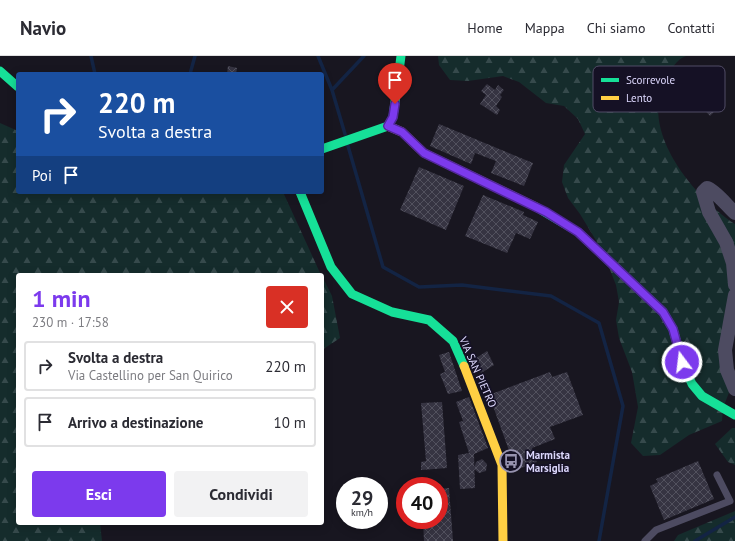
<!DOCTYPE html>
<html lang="it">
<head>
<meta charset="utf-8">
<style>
	:root { --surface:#fff; --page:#f2f2f3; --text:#2b2b33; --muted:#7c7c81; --line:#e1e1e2; --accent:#7c3aed }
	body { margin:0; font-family:"PT Sans",sans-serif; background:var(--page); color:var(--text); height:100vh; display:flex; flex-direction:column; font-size:15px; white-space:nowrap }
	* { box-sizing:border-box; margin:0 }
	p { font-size:13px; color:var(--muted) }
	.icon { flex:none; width:22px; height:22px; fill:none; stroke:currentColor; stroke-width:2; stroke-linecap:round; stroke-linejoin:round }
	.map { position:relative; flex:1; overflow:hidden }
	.drawer { position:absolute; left:16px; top:217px; width:308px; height:252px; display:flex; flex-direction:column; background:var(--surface); border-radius:4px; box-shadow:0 2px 10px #0003 }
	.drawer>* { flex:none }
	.hud { position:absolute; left:16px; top:16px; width:308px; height:122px; border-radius:4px; box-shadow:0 2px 10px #0003; background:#1a4fa0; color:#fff; overflow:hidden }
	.speed { position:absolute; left:336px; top:421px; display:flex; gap:8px; font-size:20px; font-weight:700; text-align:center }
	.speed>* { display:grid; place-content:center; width:52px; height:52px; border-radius:50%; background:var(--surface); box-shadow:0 2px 10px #0003; line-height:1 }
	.speed small { font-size:10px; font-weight:400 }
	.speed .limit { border:6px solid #d22; background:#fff; color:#111 }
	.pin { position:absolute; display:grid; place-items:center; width:34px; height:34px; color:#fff; margin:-41px -17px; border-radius:50% 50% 50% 0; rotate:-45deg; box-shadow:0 0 4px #0007 }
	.pin .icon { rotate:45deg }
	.me { position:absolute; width:44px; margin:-22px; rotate:345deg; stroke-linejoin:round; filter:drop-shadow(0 0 3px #0008) }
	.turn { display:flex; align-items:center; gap:14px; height:84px; padding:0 16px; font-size:18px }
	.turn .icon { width:52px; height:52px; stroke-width:2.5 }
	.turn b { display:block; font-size:28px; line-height:34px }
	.then { display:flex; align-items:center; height:38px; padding:0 16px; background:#0003; gap:8px; font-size:15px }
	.round { display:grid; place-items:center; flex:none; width:42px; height:42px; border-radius:4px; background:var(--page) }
	.summary { display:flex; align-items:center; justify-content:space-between; height:68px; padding:0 16px }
	h1 { font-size:24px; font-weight:700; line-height:30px; color:var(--accent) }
	.button { display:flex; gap:8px; margin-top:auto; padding:8px 16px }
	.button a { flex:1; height:46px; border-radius:4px; background:var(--accent); color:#fff; font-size:16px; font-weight:700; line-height:46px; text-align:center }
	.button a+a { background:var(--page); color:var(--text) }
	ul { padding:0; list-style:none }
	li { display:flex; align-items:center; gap:12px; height:50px; margin:0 8px 6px; padding:0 8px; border:2px solid var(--line); border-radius:4px }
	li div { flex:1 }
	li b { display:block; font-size:15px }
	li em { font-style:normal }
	header { display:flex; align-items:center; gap:24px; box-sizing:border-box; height:56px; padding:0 20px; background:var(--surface); border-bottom:1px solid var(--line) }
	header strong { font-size:19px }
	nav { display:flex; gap:22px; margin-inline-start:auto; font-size:14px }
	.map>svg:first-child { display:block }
	.forest { fill:url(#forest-firs) }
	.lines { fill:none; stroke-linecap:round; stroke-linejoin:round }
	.stream { stroke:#132444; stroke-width:3.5 }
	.building { fill:url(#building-cross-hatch) }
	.lane { stroke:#4d4b61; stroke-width:7 }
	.street { stroke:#4d4b61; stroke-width:14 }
	.fast { stroke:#16e098; stroke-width:9 }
	.slow { stroke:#ffcf43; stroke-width:9 }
	.route-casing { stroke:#51269a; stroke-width:10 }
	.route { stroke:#7c3aed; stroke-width:7 }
	.labels { text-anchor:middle; stroke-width:3.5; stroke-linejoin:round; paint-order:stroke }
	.street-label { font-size:11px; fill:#dcd7fc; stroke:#151125 }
	.poi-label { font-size:11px; font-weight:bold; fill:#dcd7fc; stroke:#151125; text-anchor:start }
	.key { fill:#151125; stroke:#514c66; stroke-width:1 }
	.key-label { font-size:11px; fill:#dcd7fc }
</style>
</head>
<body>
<header>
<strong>Navio</strong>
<nav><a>Home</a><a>Mappa</a><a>Chi siamo</a><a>Contatti</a></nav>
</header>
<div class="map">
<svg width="735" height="485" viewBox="0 0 735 485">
	<defs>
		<pattern id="forest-firs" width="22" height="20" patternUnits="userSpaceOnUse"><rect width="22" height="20" fill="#152c2c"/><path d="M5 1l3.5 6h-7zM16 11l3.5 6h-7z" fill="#364a4c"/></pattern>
		<pattern id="building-cross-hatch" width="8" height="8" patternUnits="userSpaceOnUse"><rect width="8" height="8" fill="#363442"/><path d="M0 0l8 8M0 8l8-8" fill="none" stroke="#52515e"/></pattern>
	</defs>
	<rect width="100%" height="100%" fill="#181620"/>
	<path class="forest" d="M438 0H686C677 3 670 14 666 22 637 74 694 141 735 168V266L721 281 730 334 723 352 722 365 689 379 660 399 643 400 631 387 638 351 632 316 619 282 616 264 619 246 616 229 603 196 580 158 568 142 562 126 564 109 585 78 578 63 564 50 546 47 519 26 503 20 468 25 450 24 439 9Z
		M0 67 18 75V136H283L321 219H18V467H100L102 485H0Z
		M322 220 332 240 340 282 322 294Z
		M732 372H735V409L728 406 715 388Z
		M735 455V485H674L678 479Z"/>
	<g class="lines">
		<path class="stream" d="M91 0 95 18
			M318 0 332 34 345 78
			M190 18 195 0
			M332 34 364 0
			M348 90 383 211 419 231 462 229 551 240 599 267 623 350 599 485
			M695 485 735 461"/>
	</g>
	<path class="building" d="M228 10 237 12 236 18H227Z
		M487 28 495 34 498 29 504 34 500 39 502 41 496 50 500 54 497 59 480 48 486 39 481 35Z
		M706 40 718 52 710 60 698 47Z
		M439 68 533 107 524 130 491 117 496 105 475 97 471 108 430 90Z
		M419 111 464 130 446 174 400 154Z
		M483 139 524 156 523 159 538 166 530 183 516 177 507 197 465 180Z
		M487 295 494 309 481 317 473 304Z
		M449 296 462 335 448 338 440 318 445 316 439 299Z
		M550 316 552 321 567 316 583 359 550 371 555 383 532 392 537 406 516 414 489 339Z
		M469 341 488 392 474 398 475 432 460 433 458 399 469 397 459 366 463 365 456 346Z
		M442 346 447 412 421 414V406L426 405 421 347Z
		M482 403 487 408 486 415 479 417 474 413 476 406Z
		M698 405 714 443 664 464 650 430 658 426 656 423Z
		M449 432 453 485H424L423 464H439V433Z"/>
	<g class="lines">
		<path class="lane" d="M645 485 656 474 730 445 717 419"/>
		<path class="street" d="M735 157C727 150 716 135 707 132L703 136 709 156 726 186 733 207 735 229
			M735 239 725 294 727 314 735 333"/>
		<path class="fast" d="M0 15 18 31
			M322 93 388 70 393 61 401 0
			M300 136 331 211 352 238 392 256 429 264 453 285 464 310
			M536 151 578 176 663 256 673 273 682 306 692 328 702 340 735 359"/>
		<path class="slow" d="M388 70 402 76 424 97 536 151
			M464 310 502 409 503 485"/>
	</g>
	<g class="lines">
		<g class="route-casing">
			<path id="route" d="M395 48 393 61 388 70 402 76 424 97 546 156 578 176 663 256 673 273 682 306"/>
		</g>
		<use href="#route" class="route"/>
	</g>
	<defs>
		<g id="bus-ring" transform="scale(1.15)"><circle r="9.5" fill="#151125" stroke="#9793af" stroke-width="1.5"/><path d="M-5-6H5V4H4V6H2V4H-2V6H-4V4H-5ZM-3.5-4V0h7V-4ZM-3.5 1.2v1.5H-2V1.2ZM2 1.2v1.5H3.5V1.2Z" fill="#9793af"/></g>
	</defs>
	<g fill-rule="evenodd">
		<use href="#bus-ring" x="511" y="405"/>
	</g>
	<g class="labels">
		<g class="street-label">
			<text transform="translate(478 316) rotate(66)" y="4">VIA SAN PIETRO</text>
		</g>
		<g class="poi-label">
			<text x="526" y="403">Marmista<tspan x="526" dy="13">Marsiglia</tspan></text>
		</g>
	</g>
	<rect x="593" y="10" width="132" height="46" rx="6" class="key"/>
	<rect x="601" y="22" width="18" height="4" fill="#16e098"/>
	<rect x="601" y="40" width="18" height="4" fill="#ffcf43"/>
	<g class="key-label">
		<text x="626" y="28">Scorrevole</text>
		<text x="626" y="46">Lento</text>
	</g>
</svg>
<div class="speed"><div>29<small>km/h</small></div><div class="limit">40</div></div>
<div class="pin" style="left:395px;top:48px;background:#d93025"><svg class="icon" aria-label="arrive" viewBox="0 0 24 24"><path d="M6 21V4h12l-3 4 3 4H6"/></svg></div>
<svg class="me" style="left:682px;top:306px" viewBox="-20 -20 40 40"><circle r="17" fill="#7c3aed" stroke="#fff" stroke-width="3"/><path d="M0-11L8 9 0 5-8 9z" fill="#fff"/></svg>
<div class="hud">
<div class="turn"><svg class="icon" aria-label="right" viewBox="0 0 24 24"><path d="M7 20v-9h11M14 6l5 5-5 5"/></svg><div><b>220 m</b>Svolta a destra</div></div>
<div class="then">Poi<svg class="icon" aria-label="arrive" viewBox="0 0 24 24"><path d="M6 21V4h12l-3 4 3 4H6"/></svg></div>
</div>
<section class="drawer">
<div class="summary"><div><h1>1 min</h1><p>230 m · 17:58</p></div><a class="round" style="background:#d93025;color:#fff"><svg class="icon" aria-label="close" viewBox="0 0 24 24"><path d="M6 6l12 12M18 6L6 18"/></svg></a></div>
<ul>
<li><svg class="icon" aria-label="right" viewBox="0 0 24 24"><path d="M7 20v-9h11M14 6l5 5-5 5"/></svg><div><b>Svolta a destra</b><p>Via Castellino per San Quirico</p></div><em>220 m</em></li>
<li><svg class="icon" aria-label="arrive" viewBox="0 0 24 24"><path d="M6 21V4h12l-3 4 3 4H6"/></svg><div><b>Arrivo a destinazione</b></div><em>10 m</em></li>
</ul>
<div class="button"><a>Esci</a><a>Condividi</a></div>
</section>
</div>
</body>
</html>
